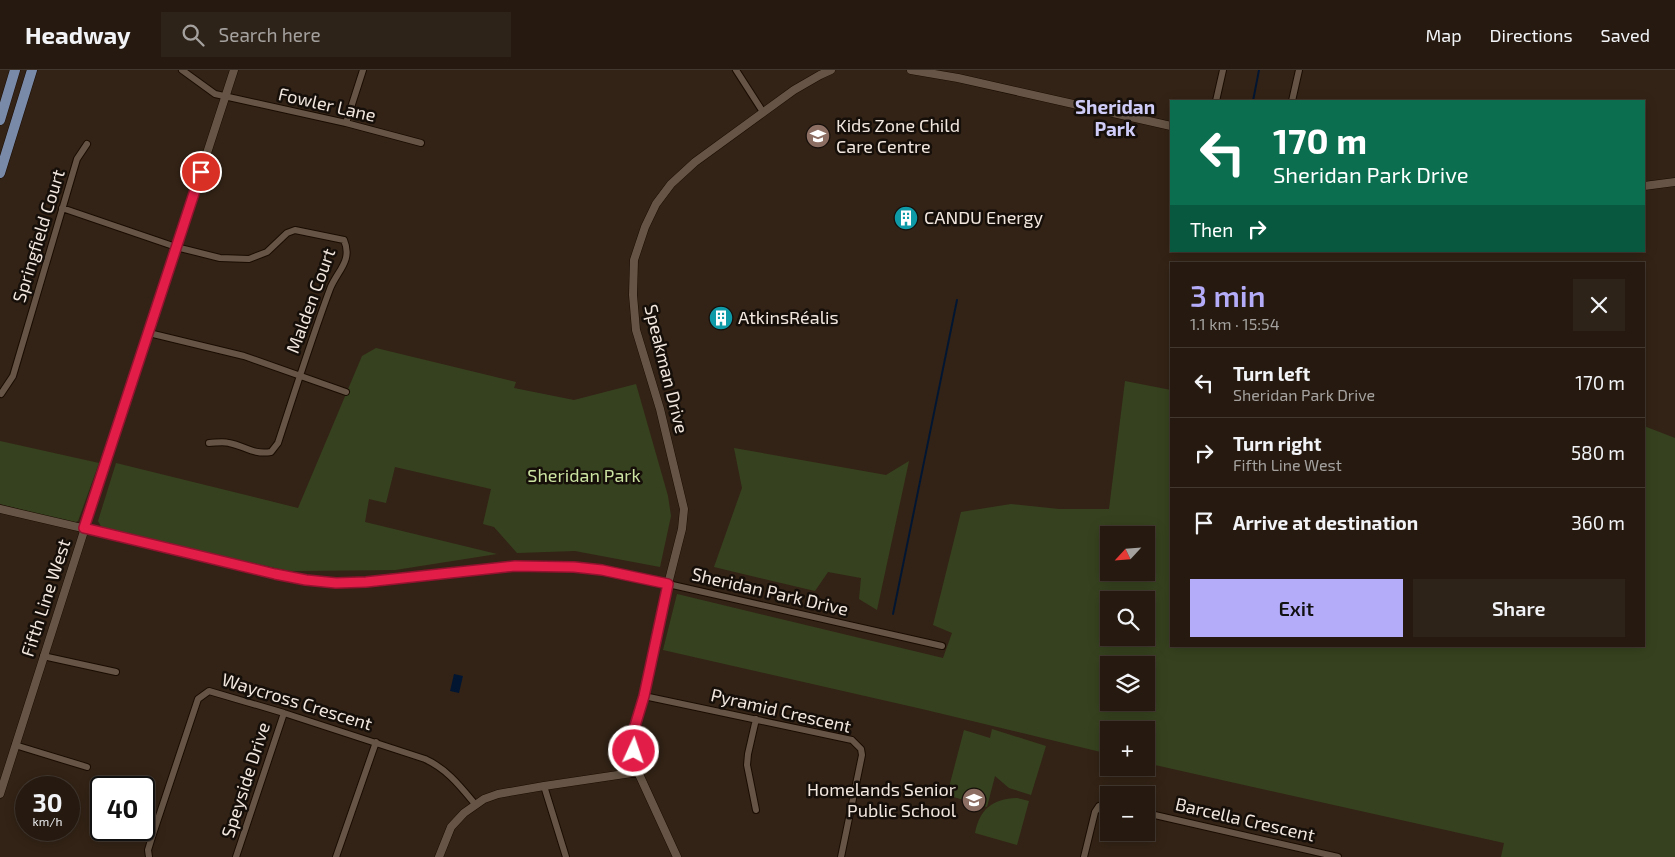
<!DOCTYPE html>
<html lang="en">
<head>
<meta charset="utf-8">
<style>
	:root { --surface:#261a10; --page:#2e2319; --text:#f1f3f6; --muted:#a4a19f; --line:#423830; --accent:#b4acf9 }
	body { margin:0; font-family:"Exo 2",sans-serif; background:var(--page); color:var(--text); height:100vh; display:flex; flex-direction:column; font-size:19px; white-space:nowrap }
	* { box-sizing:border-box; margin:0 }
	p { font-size:16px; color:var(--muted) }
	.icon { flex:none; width:28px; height:28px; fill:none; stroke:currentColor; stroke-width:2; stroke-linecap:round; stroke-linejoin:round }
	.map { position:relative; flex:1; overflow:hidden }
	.sheet { position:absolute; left:1170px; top:192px; width:475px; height:385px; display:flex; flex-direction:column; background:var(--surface); border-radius:0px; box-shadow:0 2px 12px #0003,0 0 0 1px var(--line) }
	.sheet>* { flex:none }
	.top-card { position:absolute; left:1170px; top:30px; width:475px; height:152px; border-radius:0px; box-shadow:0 2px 12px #0003,0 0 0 1px var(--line); background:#0b6e4f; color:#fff; overflow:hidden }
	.needle { width:32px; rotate:244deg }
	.controls { position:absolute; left:1100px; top:456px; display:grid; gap:10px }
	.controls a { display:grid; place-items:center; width:55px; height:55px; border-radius:0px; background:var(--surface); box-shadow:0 2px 12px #0003,0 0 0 1px var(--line); font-size:25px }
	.speed { position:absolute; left:15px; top:706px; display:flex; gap:10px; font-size:25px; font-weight:700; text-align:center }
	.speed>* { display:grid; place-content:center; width:65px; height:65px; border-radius:50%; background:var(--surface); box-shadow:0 2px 12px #0003,0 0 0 1px var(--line); line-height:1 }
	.speed small { font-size:12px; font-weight:400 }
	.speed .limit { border:2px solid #111; border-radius:8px; background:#fff; color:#111 }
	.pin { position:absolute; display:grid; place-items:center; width:42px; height:42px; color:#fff; margin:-21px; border:2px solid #fff; border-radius:50%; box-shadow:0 1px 5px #0007 }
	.me { position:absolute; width:55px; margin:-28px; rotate:3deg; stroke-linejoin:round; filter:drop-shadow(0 0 4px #0008) }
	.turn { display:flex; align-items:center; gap:18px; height:105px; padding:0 20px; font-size:22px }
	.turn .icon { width:65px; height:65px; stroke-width:2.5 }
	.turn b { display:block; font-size:35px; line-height:42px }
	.then { display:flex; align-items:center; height:48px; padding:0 20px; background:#0003; gap:10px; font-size:19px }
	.round { display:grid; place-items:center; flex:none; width:52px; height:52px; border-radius:0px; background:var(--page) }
	.headline { display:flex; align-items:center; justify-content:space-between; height:85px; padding:0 20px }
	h1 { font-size:30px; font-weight:600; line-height:38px; color:var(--accent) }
	.button { display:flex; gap:10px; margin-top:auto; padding:10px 20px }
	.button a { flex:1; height:58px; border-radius:0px; background:var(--accent); color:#111; font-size:20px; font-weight:600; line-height:58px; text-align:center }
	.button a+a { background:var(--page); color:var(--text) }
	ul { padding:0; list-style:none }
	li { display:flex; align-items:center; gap:15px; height:70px; padding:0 20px; border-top:1px solid var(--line) }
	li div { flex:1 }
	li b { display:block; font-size:19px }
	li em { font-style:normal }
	header { display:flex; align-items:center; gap:30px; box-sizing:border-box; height:70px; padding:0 25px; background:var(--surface); border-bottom:1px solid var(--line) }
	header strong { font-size:24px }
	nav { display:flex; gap:28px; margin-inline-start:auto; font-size:18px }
	.search { width:350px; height:45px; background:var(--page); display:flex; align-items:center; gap:12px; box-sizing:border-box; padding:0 18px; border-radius:0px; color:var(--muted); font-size:19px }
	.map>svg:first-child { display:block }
	.green { fill:#36421f; fill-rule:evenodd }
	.water { fill:#031631 }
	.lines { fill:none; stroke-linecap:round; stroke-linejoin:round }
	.stream { stroke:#031631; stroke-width:2 }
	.minor-casing { stroke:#1a0c02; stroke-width:8 }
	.tertiary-casing { stroke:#1a0c02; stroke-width:9 }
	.primary-casing { stroke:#1a0c02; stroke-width:11 }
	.minor { stroke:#665546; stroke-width:6 }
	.tertiary { stroke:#665546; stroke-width:8 }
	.primary { stroke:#798aa9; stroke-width:10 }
	.route-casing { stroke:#92132f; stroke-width:12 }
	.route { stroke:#e11d48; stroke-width:9 }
	.labels { text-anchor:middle; stroke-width:5; stroke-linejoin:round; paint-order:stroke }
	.street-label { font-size:18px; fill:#f2e7df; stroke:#150e09 }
	.poi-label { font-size:18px; fill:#f2e7df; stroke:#150e09; text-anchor:start }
	.park-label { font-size:18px; fill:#cbe2a1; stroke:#150e09 }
	.neighbourhood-label { font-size:19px; font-weight:bold; fill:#cfccf7; stroke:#150e09 }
</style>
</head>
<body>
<header>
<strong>Headway</strong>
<div class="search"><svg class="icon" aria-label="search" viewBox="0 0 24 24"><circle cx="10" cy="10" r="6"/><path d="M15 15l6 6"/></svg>Search here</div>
<nav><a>Map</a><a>Directions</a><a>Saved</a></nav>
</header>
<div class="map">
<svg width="1675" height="787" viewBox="0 0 1675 787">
	<rect width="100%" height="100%" fill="#332316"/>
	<path class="green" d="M376 278 516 312 514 318 574 330 636 314 668 426 671 446 660 497 575 481 517 483 494 457 483 454 491 419 395 397 386 433 369 429 365 452 497 484 395 500 291 501 249 494 103 460 98 451 116 393 298 438 362 286Z
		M1125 311 1171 320V576H1644V356L1675 368V787H1501L1504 773 1146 693V660H1109V684L922 639 663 580 677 524 943 588 952 563 933 555 961 442 1011 434 1059 439H1109ZM1109 465H1146V502H1109ZM1109 530H1146V568H1109ZM1109 595H1146V632H1109Z
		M0 371 99 393 78 451 73 453 0 434Z
		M734 378 886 405 909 391 877 540 859 529 861 508 828 502 815 521 714 497 742 418Z
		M992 659 1046 676 1031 725 1009 718 995 706 987 737 947 725 964 660 990 668Z
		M1017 728 1029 731 1017 775 975 763C980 739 992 729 1017 728Z"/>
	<path class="water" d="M454 604 463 606 459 623 450 621Z"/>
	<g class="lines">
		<path class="stream" d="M1253 31 1259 0
			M893 544 957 230"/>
		<g class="minor-casing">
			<path id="minor" d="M182 0 215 24 346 53 421 73
				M736 0 763 42
				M1216 31 1223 0
				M1292 31 1299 0
				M346 53 363 0
				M62 138 176 177 220 188 249 189 267 182 287 163 295 160 344 170C353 191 337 201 330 219 311 270 295 321 278 373L271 382C253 385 245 376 229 373 223 371 215 373 209 373
				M149 263 244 286 346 322
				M1 324 13 306 77 89 87 74
				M668 514 942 576
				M43 586 116 602
				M644 626 852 670 861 679 862 685 841 787
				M15 675 87 697
				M544 716 566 787
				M756 740 747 695 748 684 756 649
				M1146 743 1338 787
				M149 787 148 780 152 767 198 629 209 621 284 643 425 689C447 699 460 716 475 734
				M236 787 284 643
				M336 787 376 672
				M1084 787 1095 742 1099 736 1109 734"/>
		</g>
		<g class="tertiary-casing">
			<path id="tertiary" d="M911 0 958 8 1171 56
				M1644 116 1675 112
				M0 439 306 510 336 513 366 512 515 496 574 497 602 500 668 514
				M0 724 85 458 234 0
				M439 787 451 757 464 743 484 729 498 724 544 716 638 702
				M677 787 638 702 634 681 635 656 644 626 668 514 682 459 684 439 660 339 636 260 633 225 634 190 645 157 656 134 671 114 695 92 794 20 820 5 831 0"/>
		</g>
		<g class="primary-casing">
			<path id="primary" d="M0 50 15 0
				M0 103 32 0"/>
		</g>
		<use href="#minor" class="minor"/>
		<use href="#tertiary" class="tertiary"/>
		<use href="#primary" class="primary"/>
	</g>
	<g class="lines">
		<g class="route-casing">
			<path id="route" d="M201 102 84 458 275 504 306 510 336 513 366 512 515 496 574 497 602 500 668 514 644 626 635 656 634 681"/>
		</g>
		<use href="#route" class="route"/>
	</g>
	<defs>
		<g id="school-disc" transform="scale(1.25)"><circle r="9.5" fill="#8d6e63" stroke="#150e09"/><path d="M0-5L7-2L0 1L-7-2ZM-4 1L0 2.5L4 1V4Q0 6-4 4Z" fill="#fff"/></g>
		<g id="building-disc" transform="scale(1.25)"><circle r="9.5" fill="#0f9aa8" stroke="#150e09"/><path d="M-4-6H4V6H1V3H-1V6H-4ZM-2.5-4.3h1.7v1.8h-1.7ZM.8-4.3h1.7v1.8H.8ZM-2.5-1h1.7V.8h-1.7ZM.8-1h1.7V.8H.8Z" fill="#fff"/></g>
	</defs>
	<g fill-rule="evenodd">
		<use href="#school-disc" x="818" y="66"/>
		<use href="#building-disc" x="906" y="148"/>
		<use href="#building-disc" x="721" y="248"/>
		<use href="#school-disc" x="974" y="730"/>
	</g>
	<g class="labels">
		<g class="street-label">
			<text transform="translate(327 35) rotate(13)" y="6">Fowler Lane</text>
			<text transform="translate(39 166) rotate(-73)" y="6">Springfield Court</text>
			<text transform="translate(311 231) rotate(-70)" y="6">Malden Court</text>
			<text transform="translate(666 299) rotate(76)" y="6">Speakman Drive</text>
			<text transform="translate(770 522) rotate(13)" y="6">Sheridan Park Drive</text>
			<text transform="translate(46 528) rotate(-72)" y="6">Fifth Line West</text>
			<text transform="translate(297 632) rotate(17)" y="6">Waycross Crescent</text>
			<text transform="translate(781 641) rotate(13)" y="6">Pyramid Crescent</text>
			<text transform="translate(246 710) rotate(-72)" y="6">Speyside Drive</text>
			<text transform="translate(1245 750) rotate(13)" y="6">Barcella Crescent</text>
		</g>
		<g class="poi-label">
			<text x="836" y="62">Kids Zone Child<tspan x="836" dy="21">Care Centre</tspan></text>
			<text x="924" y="154">CANDU Energy</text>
			<text x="738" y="254">AtkinsRéalis</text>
			<text x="956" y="726" text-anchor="end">Homelands Senior<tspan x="956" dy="21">Public School</tspan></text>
		</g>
		<g class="park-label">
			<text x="584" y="412">Sheridan Park</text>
		</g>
		<g class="neighbourhood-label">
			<text x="1115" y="44">Sheridan<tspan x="1115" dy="22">Park</tspan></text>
		</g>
	</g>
</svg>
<div class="controls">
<a><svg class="needle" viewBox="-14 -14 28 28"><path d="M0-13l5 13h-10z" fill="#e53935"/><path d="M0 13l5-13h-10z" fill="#a4a19f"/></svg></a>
<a><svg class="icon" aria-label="search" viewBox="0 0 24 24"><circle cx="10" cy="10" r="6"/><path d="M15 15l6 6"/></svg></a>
<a><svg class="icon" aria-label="layers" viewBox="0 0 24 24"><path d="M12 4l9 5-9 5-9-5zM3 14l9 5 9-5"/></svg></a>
<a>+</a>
<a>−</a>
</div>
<div class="speed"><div>30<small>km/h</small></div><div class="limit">40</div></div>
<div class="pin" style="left:201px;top:102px;background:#d93025"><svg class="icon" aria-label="arrive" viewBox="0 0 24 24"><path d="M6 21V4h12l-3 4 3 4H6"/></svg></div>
<svg class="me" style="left:634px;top:681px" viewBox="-20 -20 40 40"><circle r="17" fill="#e11d48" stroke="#fff" stroke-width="3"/><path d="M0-11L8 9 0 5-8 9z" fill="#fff"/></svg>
<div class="top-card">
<div class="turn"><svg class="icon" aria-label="left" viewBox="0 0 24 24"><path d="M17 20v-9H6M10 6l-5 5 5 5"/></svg><div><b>170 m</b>Sheridan Park Drive</div></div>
<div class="then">Then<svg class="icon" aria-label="right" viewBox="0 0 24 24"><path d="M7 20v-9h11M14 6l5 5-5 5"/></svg></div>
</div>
<section class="sheet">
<div class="headline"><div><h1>3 min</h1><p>1.1 km · 15:54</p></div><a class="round"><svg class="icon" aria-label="close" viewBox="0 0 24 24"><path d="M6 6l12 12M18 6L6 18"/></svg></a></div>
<ul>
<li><svg class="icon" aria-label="left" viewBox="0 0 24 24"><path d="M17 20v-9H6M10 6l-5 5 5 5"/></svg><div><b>Turn left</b><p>Sheridan Park Drive</p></div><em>170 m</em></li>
<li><svg class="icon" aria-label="right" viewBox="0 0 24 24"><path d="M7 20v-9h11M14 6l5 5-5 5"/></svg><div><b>Turn right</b><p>Fifth Line West</p></div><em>580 m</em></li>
<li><svg class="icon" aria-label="arrive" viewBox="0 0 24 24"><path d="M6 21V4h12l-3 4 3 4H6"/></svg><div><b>Arrive at destination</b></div><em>360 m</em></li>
</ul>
<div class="button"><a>Exit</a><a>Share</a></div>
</section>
</div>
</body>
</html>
